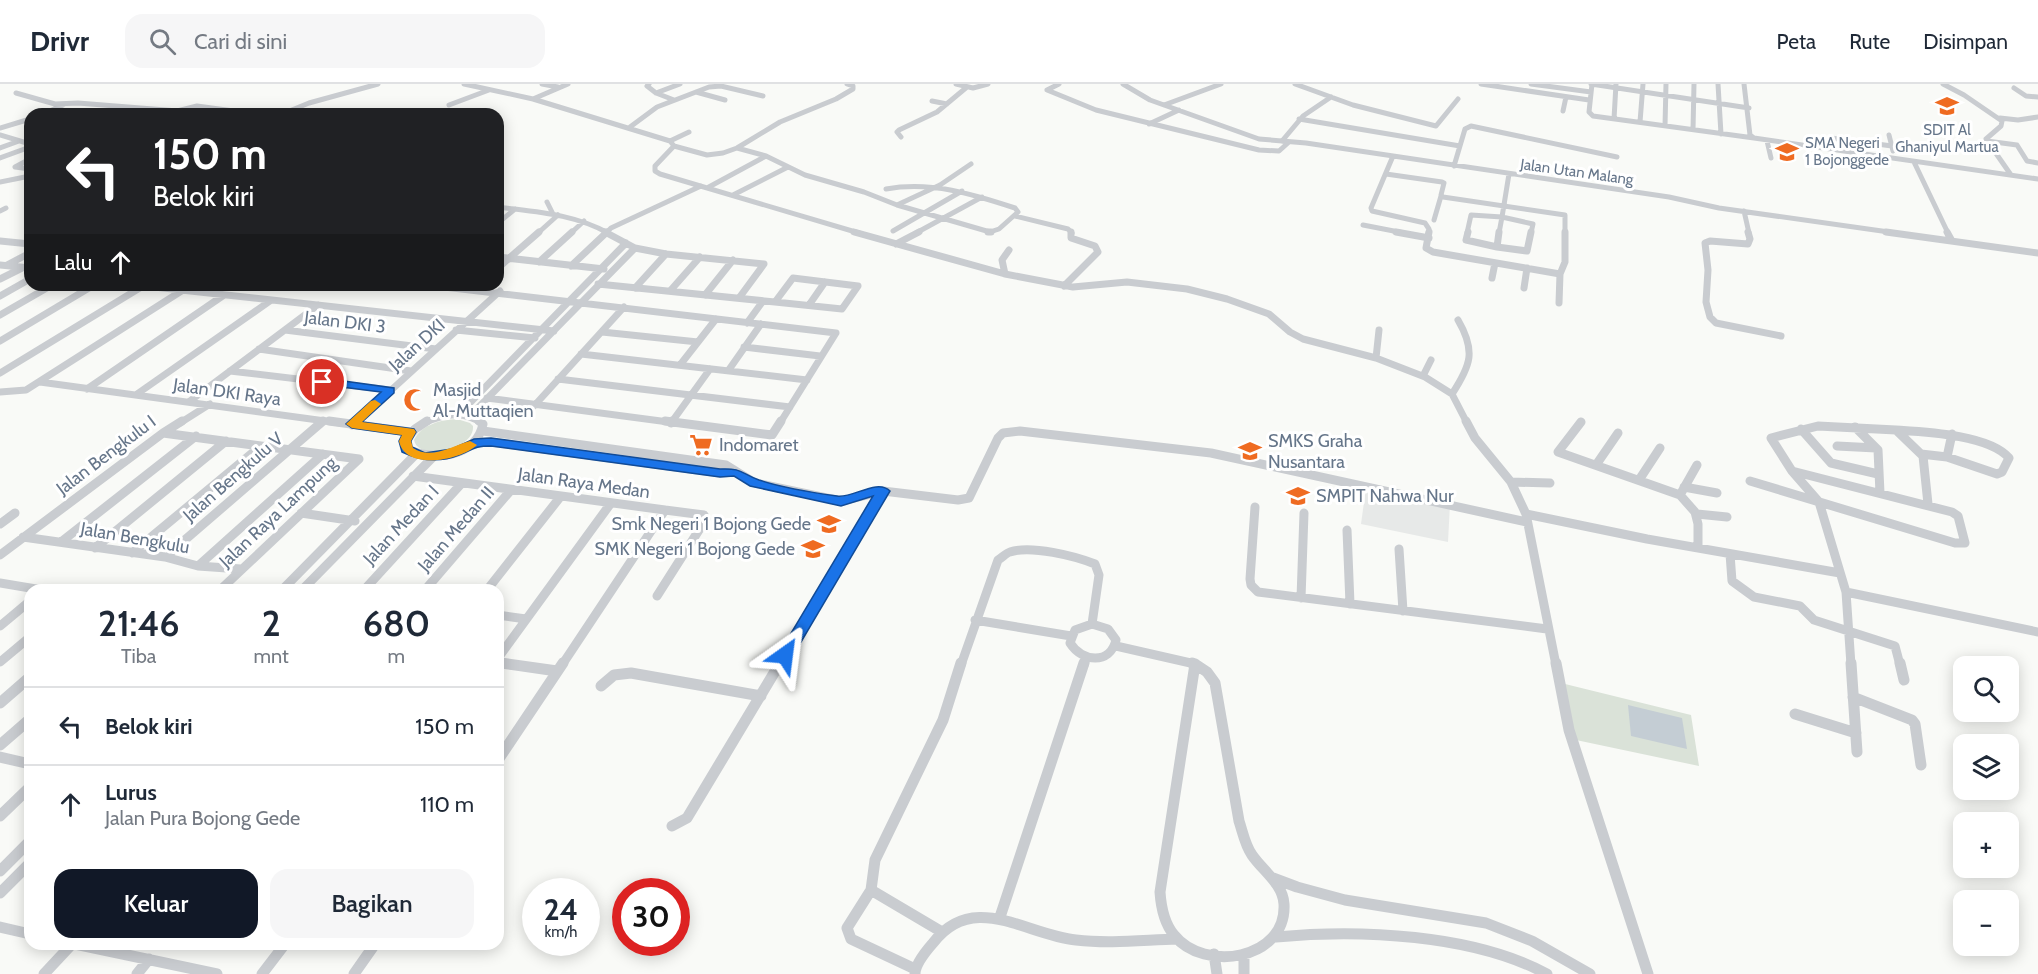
<!DOCTYPE html>
<html lang="id">
<head>
<meta charset="utf-8">
<style>
	:root { --surface:#fff; --page:#f6f6f7; --text:#1f2937; --muted:#747a83; --line:#e0e1e3; --accent:#111827 }
	body { margin:0; font-family:Cabin,sans-serif; background:var(--page); color:var(--text); height:100vh; display:flex; flex-direction:column; font-size:22px; white-space:nowrap }
	* { box-sizing:border-box; margin:0 }
	p { font-size:20px; color:var(--muted) }
	.icon { flex:none; width:33px; height:33px; fill:none; stroke:currentColor; stroke-width:2; stroke-linecap:round; stroke-linejoin:round }
	.map { position:relative; flex:1; overflow:hidden }
	.drawer { position:absolute; left:24px; top:500px; width:480px; height:366px; display:flex; flex-direction:column; background:var(--surface); border-radius:18px; box-shadow:0 3px 15px #0003 }
	.drawer>* { flex:none }
	.guide { position:absolute; left:24px; top:24px; width:480px; height:183px; border-radius:18px; box-shadow:0 3px 15px #0003; background:#202124; color:#fff; overflow:hidden }
	.fabs { position:absolute; left:1953px; top:572px; display:grid; gap:12px }
	.fabs a { display:grid; place-items:center; width:66px; height:66px; border-radius:12px; background:var(--surface); box-shadow:0 3px 15px #0003; font-size:30px }
	.speed { position:absolute; left:522px; top:794px; display:flex; gap:12px; font-size:30px; font-weight:700; text-align:center }
	.speed>* { display:grid; place-content:center; width:78px; height:78px; border-radius:50%; background:var(--surface); box-shadow:0 3px 15px #0003; line-height:1 }
	.speed small { font-size:15px; font-weight:400 }
	.speed .limit { border:9px solid #d22; background:#fff; color:#111 }
	.pin { position:absolute; display:grid; place-items:center; width:51px; height:51px; color:#fff; margin:-26px; border:3px solid #fff; border-radius:50%; box-shadow:0 2px 6px #0007 }
	.me { position:absolute; width:66px; margin:-33px; rotate:31deg; stroke-linejoin:round; filter:drop-shadow(0 0 4px #0008) }
	.turn { display:flex; align-items:center; gap:21px; height:126px; padding:0 30px; font-size:27px }
	.turn .icon { width:78px; height:78px; stroke-width:2.5 }
	.turn b { display:block; font-size:42px; line-height:51px }
	.then { display:flex; align-items:center; height:57px; padding:0 30px; background:#0003; gap:12px; font-size:22px }
	.eta { display:flex; justify-content:space-evenly; align-items:center; height:102px; text-align:center }
	.eta b { font-size:36px; font-weight:600; line-height:42px }
	.cta { display:flex; gap:12px; margin-top:auto; padding:12px 30px }
	.cta a { flex:1; height:69px; border-radius:18px; background:var(--accent); color:#fff; font-size:24px; font-weight:600; line-height:69px; text-align:center }
	.cta a+a { background:var(--page); color:var(--text) }
	ul { padding:0; list-style:none }
	li { display:flex; align-items:center; gap:18px; height:78px; padding:0 30px; border-top:2px solid var(--line) }
	li div { flex:1 }
	li b { display:block; font-size:22px }
	li em { font-style:normal }
	header { display:flex; align-items:center; gap:36px; box-sizing:border-box; height:84px; padding:0 30px; background:var(--surface); border-bottom:2px solid var(--line) }
	header strong { font-size:28px }
	nav { display:flex; gap:33px; margin-inline-start:auto; font-size:21px }
	.search { width:420px; height:54px; background:var(--page); display:flex; align-items:center; gap:15px; box-sizing:border-box; padding:0 21px; border-radius:18px; color:var(--muted); font-size:22px }
	.map>svg:first-child { display:block }
	.built { fill:#e7e9e8 }
	.green { fill:#dae2d8 }
	.water { fill:#c4cdd4 }
	.lines { fill:none; stroke-linecap:round; stroke-linejoin:round }
	.minor-far3 { stroke:#c9ccd0; stroke-width:5 }
	.minor-far2 { stroke:#c9ccd0; stroke-width:7 }
	.minor-far1 { stroke:#c9ccd0; stroke-width:9 }
	.minor { stroke:#c9ccd0; stroke-width:11 }
	.route { fill:#1a73e8; stroke:#114b97; stroke-width:1.5 }
	.slow { fill:#f59e0b }
	.labels { text-anchor:middle; stroke-width:6; stroke-linejoin:round; paint-order:stroke }
	.far-poi-label { font-size:15px; fill:#66768a; stroke:#fff }
	.far-street-label { font-size:15px; fill:#66768a; stroke:#fff }
	.street-label { font-size:18px; fill:#66768a; stroke:#fff }
	.poi-label { font-size:18px; fill:#66768a; stroke:#fff; text-anchor:start }
</style>
</head>
<body>
<header>
<strong>Drivr</strong>
<div class="search"><svg class="icon" aria-label="search" viewBox="0 0 24 24"><circle cx="10" cy="10" r="6"/><path d="M15 15l6 6"/></svg>Cari di sini</div>
<nav><a>Peta</a><a>Rute</a><a>Disimpan</a></nav>
</header>
<div class="map">
<svg width="2038" height="890" viewBox="0 0 2038 890">
	<rect width="100%" height="100%" fill="#f9faf7"/>
	<path class="built" d="M1366 404 1450 420 1448 458 1361 440Z"/>
	<path class="green" d="M457 335 470 339 473 342C475 366 418 378 414 356 422 340 441 336 457 335Z
		M1561 599 1691 631 1699 682 1576 656Z"/>
	<path class="water" d="M1628 621 1682 634 1687 665 1631 652Z"/>
	<g class="lines">
		<path class="minor-far3" d="M464 0 533 15 670 57 674 62 655 82V87L660 90 859 149
			M542 0 558 3
			M649 0 647 2 656 9 674 16
			M956 0 973 4 988 0
			M1123 0 1150 16 1259 55 1306 59 1669 113 1719 124 1896 149
			M1295 0 1353 21 1436 42 1458 15
			M1481 0 1589 16
			M1531 0 1591 8
			M1591 0 1749 24
			M1592 0 1589 28 1593 32 1754 54
			M1718 0 1721 50
			M1744 0 1750 51 1754 54 2038 95
			M1943 0 1964 11 2002 37 2001 42 1986 55 2011 91
			M2014 4 2026 12 2038 13
			M1047 6 1096 26 1259 66 1279 67 1289 58
			M1047 6 1059 0
			M696 8 725 16
			M16 9 55 20 78 19 178 27
			M656 9 680 0
			M533 15 568 0
			M932 17 947 20
			M449 21 489 6
			M1164 21 1221 0
			M1563 27 1566 13
			M173 28 197 22 256 30
			M43 30 63 21
			M282 30 309 19 378 0
			M2000 34 2018 36 2038 33
			M1299 35 1460 62
			M1614 35 1616 0
			M1640 38 1643 0
			M1149 40 1179 26
			M1665 42 1666 0
			M630 43 657 23 709 3 721 2 763 12
			M0 44 30 35
			M1693 46 1694 0
			M0 51 30 60
			M1889 51 1893 67
			M901 53 897 48 899 46 937 28 967 3
			M1831 54 1892 62
			M670 57 689 48
			M1282 57 1303 32 1331 13
			M1767 57 1771 74
			M1987 57 2017 61 2027 77 2038 79
			M1962 61 1991 64
			M674 62 707 71 723 69 737 64 780 38 836 15 853 5V2L847 0
			M0 64 19 57
			M737 64 766 72 805 91 864 108 897 121 940 101 971 80
			M1393 72 1371 124 1372 127 1425 139 1429 145 1428 149
			M0 74 30 63
			M30 75 15 83 30 85
			M1914 78 1948 149
			M1454 82 1465 45 1471 42 1617 73
			M1386 90 1442 98 1444 99 1441 111 1443 113 1565 131V149
			M0 98 30 92
			M707 104 766 72
			M886 105C932 97 972 110 1015 124L1018 128 999 145 990 148 897 121
			M733 111 788 83
			M547 118 553 130
			M498 123C536 128 574 130 608 149
			M0 127 6 124
			M1744 127 1749 149
			M1015 132 1068 145 1072 149
			M1502 133 1533 140 1531 149
			M1502 133 1509 90
			M1434 136 1441 112
			M498 139 515 125
			M1363 141 1404 149
			M893 147 962 107
			M538 149 558 131
			M571 149 584 137
			M606 149 611 144 701 102
			M916 149 982 113
			M1467 149 1471 131 1502 133
			M1499 149 1502 133"/>
		<path class="minor-far2" d="M605 148 635 164 666 170 764 180 739 214
			M854 148 1005 190 1073 203 1127 198 1187 205 1227 215 1269 230 1290 248 1303 255 1376 274 1425 293 1452 310 1467 339
			M988 148H991
			M1396 148 1429 154
			M1429 148 1426 164 1433 168 1560 190 1559 219
			M1468 148 1466 156 1497 163
			M1748 148 1750 155 1748 160 1710 157 1705 159 1708 186 1706 218 1710 233 1716 239 1781 252
			M1886 148 2038 169
			M1947 148 1952 157
			M0 157 30 160
			M896 160 919 148
			M1497 163 1527 167 1531 148
			M1497 163 1499 148
			M498 173 604 185
			M539 178 572 148
			M0 181 30 184
			M7 181 30 169
			M571 182 607 148
			M498 184 539 148
			M1005 190 1002 176 1009 166
			M1560 190 1565 178V148
			M793 194 858 202 842 225 775 218Z
			M1492 194 1495 179
			M0 195 22 184
			M598 200 775 218
			M136 201 554 247
			M427 201 836 249 780 339
			M1064 202 1098 168 1095 162 1071 154V148
			M635 204 666 170
			M1524 204 1527 184
			M670 207 700 173
			M705 211 733 176
			M0 212 30 195
			M809 221 825 198
			M0 231 52 201
			M747 239 763 217
			M285 246 436 265
			M456 246 535 254
			M602 248 698 258
			M0 257 94 201
			M744 263 820 272
			M259 265 411 287
			M581 270 807 296
			M1376 274 1379 246
			M680 281 716 235
			M230 287 390 306
			M728 287 761 240
			M0 289 143 202
			M1423 292 1431 276
			M558 295 790 323
			M40 298 340 339
			M87 305 224 211
			M0 308 26 306 183 206
			M137 310 270 217
			M1452 310C1471 281 1476 267 1458 236
			M487 314 676 339
			M190 317 318 221
			M534 322 624 223
			M459 330 626 159
			M471 331 635 164
			M180 339 210 320
			M321 339 323 337
			M355 339 500 207
			M424 339C443 330 464 326 481 339
			M671 339 710 285"/>
		<path class="minor-far1" d="M329 337 410 348
			M427 337 415 345 405 357 407 365C434 377 476 374 483 340L479 337
			M665 337 772 351 781 337
			M1466 337 1475 354 1511 398 1526 430 1556 581
			M1581 338 1558 368 1680 411 1695 428 1698 440V464
			M671 339 672 337
			M352 341 356 337
			M1855 343 1878 366 1880 409
			M1801 345 1831 379 1878 390
			M1896 346C1926 348 1989 351 2009 374L2002 388 1997 390 1947 373 1921 370
			M483 347 726 381 755 399 841 417 883 407 958 416 969 414 998 354 1003 349 1020 347 1211 369 1527 438
			M163 349 359 375
			M474 358H491L720 389 736 388
			M1837 362 1876 364
			M1947 373 1952 350
			M1596 381 1618 349
			M413 392 665 426 562 581
			M1639 396 1660 364
			M1750 397 1955 459H1965L1958 432 1952 428 1792 387
			M1511 398 1550 399
			M1684 403 1717 409
			M1680 411 1697 381
			M1255 423 1250 495 1251 501 1258 508 1547 545
			M301 429 355 437
			M1526 430 1647 455 1840 489
			M1697 430 1727 433
			M0 440 15 429
			M1347 446 1350 520
			M23 453 165 473 198 482 241 485
			M61 458 196 352
			M95 464 226 357
			M1399 465 1403 527
			M132 469 261 362
			M1730 470 1732 497 1754 513 1800 522 1814 536 1895 562 1900 581
			M0 471 163 349 182 337
			M165 473 323 337
			M198 482 323 370
			M0 499 42 506
			M220 506 359 375
			M282 506 415 371
			M302 506 433 373
			M364 506 462 399
			M425 506 511 406
			M487 506 561 412
			M1846 508 2038 548
			M657 512 706 435 704 431 665 426
			M1301 514 1304 429
			M498 531 526 535
			M975 536 1071 552
			M1092 540 1108 545 1116 556C1110 581 1082 578 1070 559L1075 546Z
			M0 542 30 517
			M1116 562 1195 580
			M498 574 611 419
			M0 578 30 553
			M498 579 512 581
			M779 581 883 407
			M961 581 998 476C1002 474 1006 469 1010 468 1031 461 1075 472 1095 480L1099 491 1092 540
			M1084 581 1086 574
			M1851 581 1846 508 1819 418 1792 387 1771 354 1818 342 1896 346 1923 372 1928 420"/>
		<path class="minor" d="M501 579 557 587
			M1192 579 1195 580
			M1556 579 1569 646 1648 890
			M1851 579 1857 668
			M1900 579 1904 596
			M1195 580 1207 588 1215 599 1239 737C1243 749 1245 761 1252 771 1263 787 1283 800 1284 820 1287 876 1204 889 1174 851 1164 839 1161 823 1160 808Z
			M601 602 614 591 631 589 761 612
			M1853 613 1912 636 1915 640 1921 681
			M0 619 30 593
			M1795 630 1856 649
			M0 661 30 635
			M0 673 30 680
			M498 676 563 579
			M0 732 30 703
			M672 742 687 734 780 579
			M0 787 30 757
			M1273 794 1297 803 1345 816 1486 839 1532 857 1590 890
			M871 806 942 848
			M0 809 30 779
			M1000 833 1084 579
			M0 843 30 850
			M1276 853C1359 845 1473 850 1547 890
			M75 860 217 890
			M1214 870 1217 890
			M1244 872V890
			M915 885 851 855 847 844 871 806 875 776 943 636 961 579
			M44 890 72 860
			M137 890 149 875
			M262 890 285 860
			M354 890 375 860
			M915 890C915 880 926 867 933 859 973 806 1026 851 1076 856 1110 860 1143 856 1177 855"/>
	</g>
	<path class="route" d="M322 294 394 304V309L362 338 414 345 416 348 411 357 412 363 425 369 452 365 474 355 491 354 720 385C743 384 740 389 759 396 780 403 815 409 837 412 852 415 877 394 890 407L791 575H780L778 571 873 412 841 422 750 402 734 392 720 393 491 362C473 362 473 366 459 371 439 379 421 377 402 368L399 357 402 351 352 344 346 340 381 308 318 300 316 298Z"/>
	<path class="slow" d="M375 316 381 320 362 338 414 345 416 348 411 357 413 364C431 376 452 362 470 357L477 361C460 377 405 387 399 357L402 351 352 344 346 340 371 317Z"/>
	<defs>
		<g id="school-bare" transform="scale(1.8)"><path d="M0-5L7-2L0 1L-7-2ZM-4 1L0 2.5L4 1V4Q0 6-4 4Z" fill="#ef6b21" stroke="#fff" stroke-width="2.5" paint-order="stroke"/></g>
		<g id="mosque-bare" transform="scale(1.8)"><path d="M3.5-4.9A6 6 0 1 0 3.5 4.9A5 5 0 1 1 3.5-4.9Z" fill="#ef6b21" stroke="#fff" stroke-width="2.5" paint-order="stroke"/></g>
		<g id="supermarket-bare" transform="scale(1.8)"><path d="M-6-5.5h2.5l.6 2H6L4.5 2H-2.5L-4.4-4H-6ZM-1.5 3.2a1.3 1.3 0 1 0 .1 0ZM3 3.2a1.3 1.3 0 1 0 .1 0Z" fill="#ef6b21" stroke="#fff" stroke-width="2.5" paint-order="stroke"/></g>
	</defs>
	<g fill-rule="evenodd">
		<use href="#school-bare" x="1947" y="22"/>
		<use href="#school-bare" x="1787" y="68"/>
		<use href="#mosque-bare" x="415" y="316"/>
		<use href="#supermarket-bare" x="701" y="361"/>
		<use href="#school-bare" x="1250" y="367"/>
		<use href="#school-bare" x="1298" y="412"/>
		<use href="#school-bare" x="829" y="440"/>
		<use href="#school-bare" x="813" y="465"/>
	</g>
	<g class="labels">
		<g class="far-poi-label">
			<text x="1947" y="51">SDIT Al<tspan x="1947" dy="17">Ghaniyul Martua</tspan></text>
			<text x="1805" y="64" text-anchor="start">SMA Negeri<tspan x="1805" dy="17">1 Bojonggede</tspan></text>
		</g>
		<g class="far-street-label">
			<text transform="translate(1577 88) rotate(8)" y="5">Jalan Utan Malang</text>
		</g>
		<g class="street-label">
			<text transform="translate(345 238) rotate(7)" y="6">Jalan DKI 3</text>
			<text transform="translate(417 261) rotate(-42)" y="6">Jalan DKI</text>
			<text transform="translate(227 308) rotate(8)" y="6">Jalan DKI Raya</text>
			<text transform="translate(106 371) rotate(-37)" y="6">Jalan Bengkulu I</text>
			<text transform="translate(233 393) rotate(-41)" y="6">Jalan Bengkulu V</text>
			<text transform="translate(584 399) rotate(8)" y="6">Jalan Raya Medan</text>
			<text transform="translate(278 428) rotate(-43)" y="6">Jalan Raya Lampung</text>
			<text transform="translate(401 441) rotate(-47)" y="6">Jalan Medan I</text>
			<text transform="translate(456 445) rotate(-49)" y="6">Jalan Medan II</text>
			<text transform="translate(135 454) rotate(10)" y="6">Jalan Bengkulu</text>
		</g>
		<g class="poi-label">
			<text x="433" y="312">Masjid<tspan x="433" dy="21">Al-Muttaqien</tspan></text>
			<text x="1268" y="363">SMKS Graha<tspan x="1268" dy="21">Nusantara</tspan></text>
			<text x="719" y="367">Indomaret</text>
			<text x="1316" y="418">SMPIT Nahwa Nur</text>
			<text x="811" y="446" text-anchor="end">Smk Negeri 1 Bojong Gede</text>
			<text x="795" y="471" text-anchor="end">SMK Negeri 1 Bojong Gede</text>
		</g>
	</g>
</svg>
<div class="fabs">
<a><svg class="icon" aria-label="search" viewBox="0 0 24 24"><circle cx="10" cy="10" r="6"/><path d="M15 15l6 6"/></svg></a>
<a><svg class="icon" aria-label="layers" viewBox="0 0 24 24"><path d="M12 4l9 5-9 5-9-5zM3 14l9 5 9-5"/></svg></a>
<a>+</a>
<a>−</a>
</div>
<div class="speed"><div>24<small>km/h</small></div><div class="limit">30</div></div>
<div class="pin" style="left:322px;top:298px;background:#d93025"><svg class="icon" aria-label="arrive" viewBox="0 0 24 24"><path d="M6 21V4h12l-3 4 3 4H6"/></svg></div>
<svg class="me" style="left:785px;top:571px" viewBox="-20 -20 40 40"><path d="M0-17L14 15 0 8-14 15z" fill="#1a73e8" stroke="#fff" stroke-width="4"/></svg>
<div class="guide">
<div class="turn"><svg class="icon" aria-label="left" viewBox="0 0 24 24"><path d="M17 20v-9H6M10 6l-5 5 5 5"/></svg><div><b>150 m</b>Belok kiri</div></div>
<div class="then">Lalu<svg class="icon" aria-label="ahead" viewBox="0 0 24 24"><path d="M12 20V5M6 11l6-6 6 6"/></svg></div>
</div>
<section class="drawer">
<div class="eta">
<div><b>21:46</b><p>Tiba</p></div>
<div><b>2</b><p>mnt</p></div>
<div><b>680</b><p>m</p></div>
</div>
<ul>
<li><svg class="icon" aria-label="left" viewBox="0 0 24 24"><path d="M17 20v-9H6M10 6l-5 5 5 5"/></svg><div><b>Belok kiri</b></div><em>150 m</em></li>
<li><svg class="icon" aria-label="ahead" viewBox="0 0 24 24"><path d="M12 20V5M6 11l6-6 6 6"/></svg><div><b>Lurus</b><p>Jalan Pura Bojong Gede</p></div><em>110 m</em></li>
</ul>
<div class="cta"><a>Keluar</a><a>Bagikan</a></div>
</section>
</div>
</body>
</html>
